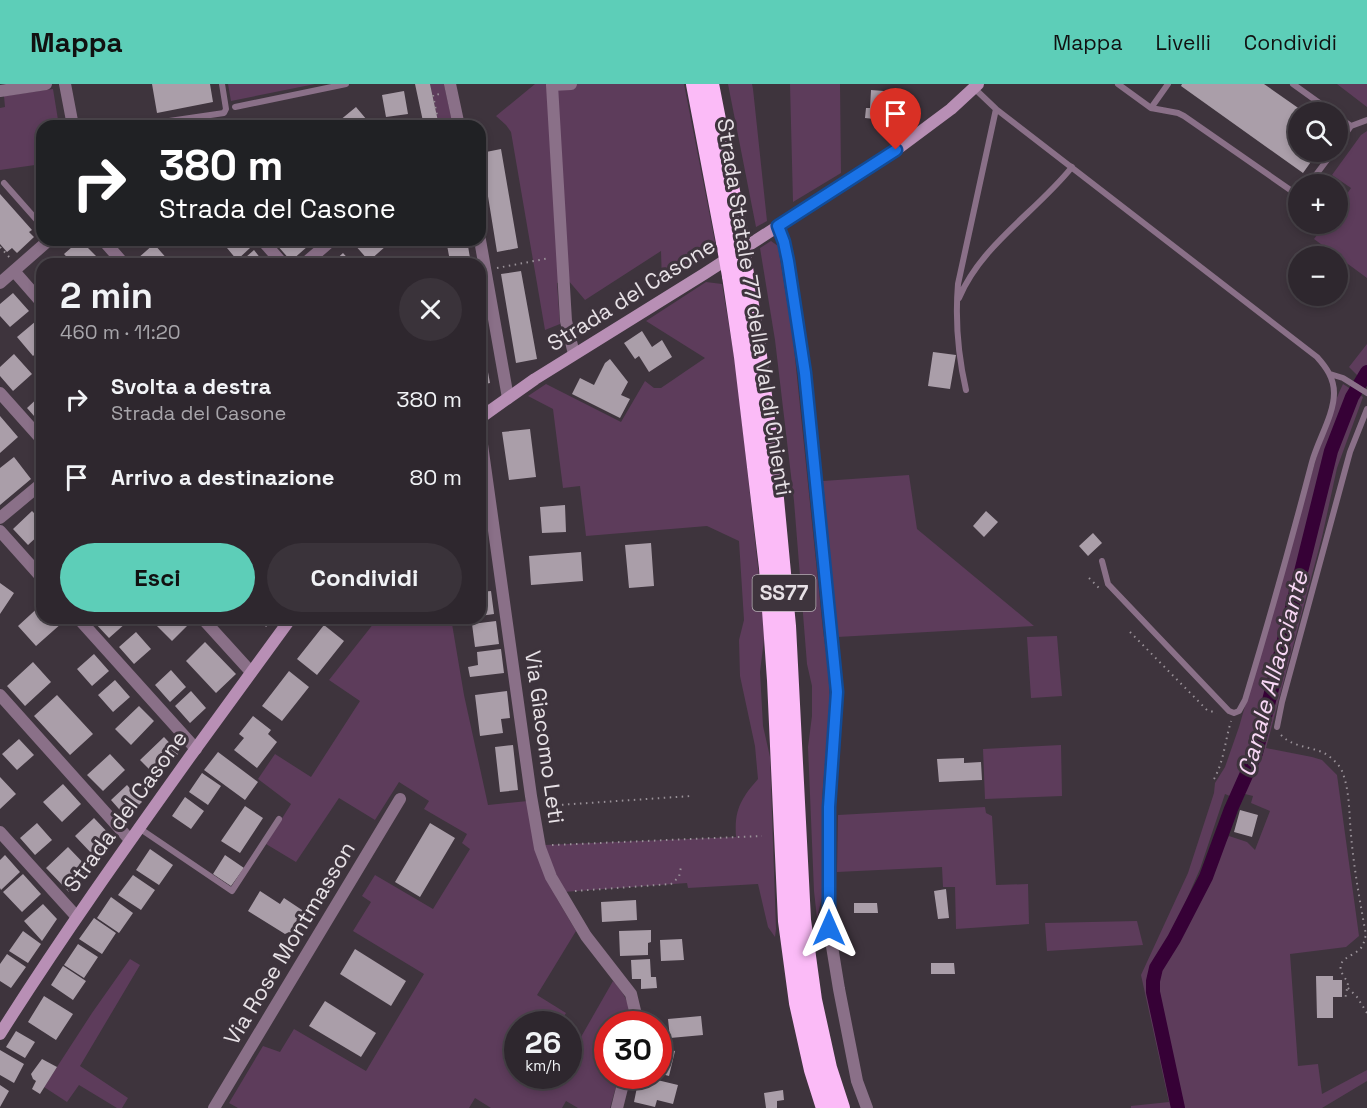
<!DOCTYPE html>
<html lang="it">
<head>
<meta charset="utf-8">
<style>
	:root { --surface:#2e272e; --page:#3a333a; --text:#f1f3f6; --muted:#a7a5aa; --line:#49444a; --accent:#5dceb8 }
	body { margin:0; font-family:"Space Grotesk",sans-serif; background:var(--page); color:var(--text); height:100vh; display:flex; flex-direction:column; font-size:22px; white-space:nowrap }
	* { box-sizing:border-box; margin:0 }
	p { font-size:20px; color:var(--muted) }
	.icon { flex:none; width:33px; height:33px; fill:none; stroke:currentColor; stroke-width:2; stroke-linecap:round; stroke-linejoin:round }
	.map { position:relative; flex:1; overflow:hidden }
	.sheet { position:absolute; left:36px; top:174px; width:450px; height:366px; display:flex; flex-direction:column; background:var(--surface); border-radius:18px; box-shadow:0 3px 9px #0003,0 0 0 2px var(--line) }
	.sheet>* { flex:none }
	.guide { position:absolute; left:36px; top:36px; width:450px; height:126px; border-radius:18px; box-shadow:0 3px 9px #0003,0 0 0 2px var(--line); background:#202124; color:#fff; overflow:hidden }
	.controls { position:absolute; left:1288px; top:18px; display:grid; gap:12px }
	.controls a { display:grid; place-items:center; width:60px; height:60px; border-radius:50%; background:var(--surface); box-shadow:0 3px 9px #0003,0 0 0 2px var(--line); font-size:30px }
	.speed { position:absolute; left:504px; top:927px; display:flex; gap:12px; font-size:30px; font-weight:700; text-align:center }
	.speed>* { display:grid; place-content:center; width:78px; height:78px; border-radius:50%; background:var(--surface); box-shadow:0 3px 9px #0003,0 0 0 2px var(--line); line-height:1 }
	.speed small { font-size:15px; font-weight:400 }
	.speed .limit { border:9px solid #d22; background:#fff; color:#111 }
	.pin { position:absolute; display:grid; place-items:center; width:51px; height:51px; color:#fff; margin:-62px -26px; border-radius:50% 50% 50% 0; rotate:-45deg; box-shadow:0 0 6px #0007 }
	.pin .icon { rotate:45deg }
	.me { position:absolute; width:66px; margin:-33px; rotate:0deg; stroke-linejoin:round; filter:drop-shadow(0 0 4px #0008) }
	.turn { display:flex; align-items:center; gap:21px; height:126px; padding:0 24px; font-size:27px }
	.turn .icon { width:78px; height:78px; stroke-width:2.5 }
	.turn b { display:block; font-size:42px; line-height:51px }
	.round { display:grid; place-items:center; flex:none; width:63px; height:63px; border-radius:32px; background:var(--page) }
	.summary { display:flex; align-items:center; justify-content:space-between; height:102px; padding:0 24px }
	h1 { font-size:36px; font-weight:700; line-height:45px }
	.cta { display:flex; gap:12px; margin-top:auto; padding:12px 24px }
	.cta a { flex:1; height:69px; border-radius:36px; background:var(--accent); color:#111; font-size:24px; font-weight:700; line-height:69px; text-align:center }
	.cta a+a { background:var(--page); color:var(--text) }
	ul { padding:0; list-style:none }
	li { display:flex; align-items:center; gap:18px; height:78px; padding:0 24px }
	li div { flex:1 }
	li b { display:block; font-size:22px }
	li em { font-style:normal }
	header { display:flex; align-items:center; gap:36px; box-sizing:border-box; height:84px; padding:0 30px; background:var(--accent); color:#111 }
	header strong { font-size:28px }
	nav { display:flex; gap:33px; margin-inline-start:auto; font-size:21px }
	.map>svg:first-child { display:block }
	.green { fill:#5d3c5b; fill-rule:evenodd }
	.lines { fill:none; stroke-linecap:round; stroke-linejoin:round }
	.canal { stroke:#360136; stroke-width:14 }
	.building { fill:#aa9ea9 }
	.path { stroke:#999198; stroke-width:2; stroke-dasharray:1.5 4.5; stroke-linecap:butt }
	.lane { stroke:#8a7088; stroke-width:6 }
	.street { stroke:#8a7088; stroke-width:12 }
	.secondary { stroke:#b88fb5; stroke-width:12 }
	.highway { stroke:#fbbbf7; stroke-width:18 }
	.highway-bridge { stroke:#fbbbf7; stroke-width:18 }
	.route-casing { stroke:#114b97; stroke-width:15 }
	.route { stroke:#1a73e8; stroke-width:10 }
	.labels { text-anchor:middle; stroke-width:6; stroke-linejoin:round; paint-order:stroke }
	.shield { fill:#3e343d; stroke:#b4adb3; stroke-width:1.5 }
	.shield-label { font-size:21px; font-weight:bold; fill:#e7e1e6 }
	.street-label { font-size:22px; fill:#e7e1e6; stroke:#3e343d }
	.water-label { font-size:24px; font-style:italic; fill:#f8d7f5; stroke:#3e343d }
</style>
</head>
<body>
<header>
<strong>Mappa</strong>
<nav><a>Mappa</a><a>Livelli</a><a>Condividi</a></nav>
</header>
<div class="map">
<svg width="1367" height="1024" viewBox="0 0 1367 1024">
	<rect width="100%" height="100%" fill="#3e343d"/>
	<path class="green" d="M228 0H315L231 17Z
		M430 0H444L453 42H439Z
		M535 0H684L716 163 700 176 662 199 661 167 585 216 568 196 557 199 560 240 545 246 511 48 506 41 496 32Z
		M728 0H752L753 5 767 137 756 143Z
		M790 0H840L841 89 793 118Z
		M1337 0H1367V23Z
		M53 5 59 42H42V80L0 86V24L5 23 4 12Z
		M1367 47V194L1314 155 1325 140H1338V123L1351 104 1332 91 1361 51Z
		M771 157 778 162 793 254 823 546 828 583 830 618 822 716 823 809 817 834 814 807 808 663 812 632V602L807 580 794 417 775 256 760 164Z
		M706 198 722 200 736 284 765 547 760 588 763 642 770 673 776 845 775 853 768 843 758 800 688 804 687 799 563 808 544 761 736 753C735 736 736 725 746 710 749 705 754 700 758 695L755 662 740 592 739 556 744 536 739 457 707 442 586 452 580 402 563 404 553 325 528 312 546 300 621 338 645 297 654 304H661L705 274 646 237Z
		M1367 260V301L1349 283Z
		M1343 300 1363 313 1337 384 1322 453 1266 664 1312 673 1322 676 1337 691 1359 852 1346 863 1290 870 1298 982 1318 980 1322 1010 1367 986V997L1322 1024H1131V1022L1169 1018 1141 891 1188 789 1214 709 1215 699 1225 683 1239 643 1318 368C1328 346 1332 322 1343 300ZM1225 710 1242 717 1245 710 1253 712 1251 719 1270 727 1255 766 1247 758 1229 752C1213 780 1201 810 1185 839L1175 842 1200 785Z
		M909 391 917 445 1034 542 837 553 823 397Z
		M378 534H451L464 611 488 721 528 717 556 813 576 847 537 911 566 929 559 940H518V992H568L569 974 613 897C625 910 632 922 629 940H608V992H619L610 1024H578L566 1017 562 1024H491L475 1014 469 1024H238L229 1019 263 962 280 968 294 945 366 987 424 890 353 847 371 818 362 812 375 791 433 825 470 765 462 759 467 750 424 725 429 717 399 698 375 736 339 714 296 778 266 760 291 720 258 695 275 670 311 693 360 617 329 596Z
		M1057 552 1062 612 1031 614 1027 553Z
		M1061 661 1062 712 985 715 983 665Z
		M985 723 986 729 992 732 996 801 1028 800 1029 840 956 845 955 803H943L942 783 837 788 838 731Z
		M1137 837 1143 861 1047 867 1045 839Z
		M130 875 140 881 80 982 128 1014 122 1024H117L79 1001 67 1018 44 1003 92 929Z"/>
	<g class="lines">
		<path class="canal" d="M1178 1024 1153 908V897L1156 884 1174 855 1206 793 1231 725 1256 669 1331 367 1352 313 1367 288"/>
	</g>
	<path class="building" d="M152 0H210L213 18 157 29Z
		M415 0H430L439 42H424Z
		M1182 0H1264L1304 28H1299V68H1318L1303 89 1181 2Z
		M871 6 897 8 895 37 865 34 866 24H870Z
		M404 7 408 30 386 33 382 11Z
		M356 23 372 42H343L339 37Z
		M501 65 518 164 497 168 481 69Z
		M0 110 32 146 29 148 34 153 17 169 12 164 7 168 0 160Z
		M80 156 96 172 87 180H73L64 170Z
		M237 156H243L250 164 237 176 227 164Z
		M281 156H303L308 162 291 177 276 160Z
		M359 156H381L386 162 369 177 354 160Z
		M446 156H467L470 174 450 177Z
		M154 160 169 177 165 180H141L137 175Z
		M254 166 265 180H238Z
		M343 169 353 180H331Z
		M521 187 537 275 516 279 501 190Z
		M13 209 29 227 10 243 0 232V220Z
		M36 237 42 244V264L33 272 17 253Z
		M642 247 652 263 662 256 672 273 649 288 639 272 635 275 624 259Z
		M480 250H481L490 299 480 301Z
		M933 268 956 271 950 305 928 302Z
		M14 270 32 290 13 307 0 292V283Z
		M610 275 628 298 621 311 630 315 620 334 572 310 580 294 594 301 605 279Z
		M42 310V341L27 324Z
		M0 332 18 353 0 369Z
		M530 345 536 393 509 396 502 348Z
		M14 373 31 395 0 421V384Z
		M565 421 566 448 542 449 540 423Z
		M32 427 42 437V448L28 461 13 445Z
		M986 427 998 438 984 453 973 442Z
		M480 449H481L488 491 480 492Z
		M1093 449 1102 459 1088 472 1079 462Z
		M651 459 654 502 629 504 625 461Z
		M581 468 583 497 531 501 529 472Z
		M0 499 14 509 0 530Z
		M491 507 494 530 480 532V508Z
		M42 520V534H57L62 539 36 562 18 542Z
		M98 534H121L126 539 109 554 94 538Z
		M155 534H183L189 540 172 557 152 537Z
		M258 534H275L266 543Z
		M349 534H365L359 542Z
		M496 537 499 560 475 563 472 540Z
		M324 541 344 557 317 591 297 575Z
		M136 548 151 565 134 580 119 563Z
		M205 558 236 590 216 609 186 577Z
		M501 565 504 589 470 593 468 583 478 581 477 568Z
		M94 570 109 587 92 602 77 585Z
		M33 578 51 598 25 622 7 602Z
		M171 586 186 603 170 618 155 601Z
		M289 587 309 603 282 637 262 622Z
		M115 596 130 613 113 628 98 611Z
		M191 607 206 624 190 639 175 622Z
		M507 607 510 634 501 635 503 649 480 652 475 611Z
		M57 611 93 650 70 671 34 632Z
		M139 622 154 637 131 661 115 645Z
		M253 632 271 646 268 650 277 658 257 684 234 666 244 654 239 650Z
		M164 653 179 669 156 692 140 676Z
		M19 655 34 671 17 686 2 670Z
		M513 661 518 706 500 708 495 663Z
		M218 668 258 698 245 716 204 686Z
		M110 670 125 686 103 707 87 691Z
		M964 674V679L981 678 982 696 939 698 937 675Z
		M202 689 221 702 208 721 189 708Z
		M0 693 16 710 0 725Z
		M63 700 81 720 62 738 43 718Z
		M127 701 142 718 126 733 111 716Z
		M185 713 204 727 191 745 172 732Z
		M245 722 263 734 240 769 221 757Z
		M1240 726 1258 731 1252 753 1234 748Z
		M94 734 113 754 94 772 75 752Z
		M37 739 52 756 35 771 20 754Z
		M430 739 455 754 420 813 395 798Z
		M68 763 91 787 69 808 46 784Z
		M150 765 173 781 159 801 136 786Z
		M5 771 20 788 1 806 0 804V776Z
		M225 771 244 784 231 802 213 790Z
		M23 790 41 810 22 828 3 808Z
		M133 791 155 806 141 826 118 811Z
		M946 805 949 834 938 835 934 807Z
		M260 807 280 820 284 814 308 830 294 851 289 848 285 850 248 827Z
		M111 813 133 829 119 849 97 834Z
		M636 816 637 836 602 838 601 818Z
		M854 819H877L878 829H854Z
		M43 820 57 835 42 857 24 837Z
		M94 834 116 849 102 870 79 855Z
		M651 846V858L648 859V871L620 872 619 847Z
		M23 847 41 860 28 879 9 867Z
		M682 855 684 876 661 877 660 856Z
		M78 860 98 873 84 894 64 881Z
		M355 865 406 897 391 922 340 890Z
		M7 870 26 883 11 904 0 897V880Z
		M650 875 651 893H656L657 904 641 905V895H632L631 876Z
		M931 879H954L955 890H931Z
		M63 882 86 897 73 916 51 901Z
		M1316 892H1333V896H1342V913H1333V934H1317Z
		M44 912 73 930 56 956 28 938Z
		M325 917 376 949 361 973 309 942Z
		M701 932 703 951 670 954 668 935Z
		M16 947 35 958 25 974 6 963Z
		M658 963 675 967 669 992 658 989Z
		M0 966 24 980 14 999 0 991Z
		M42 975 57 983 40 1010 32 1005 36 997 33 995 31 990Z
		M653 995 678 1001 673 1020 657 1016 655 1023 634 1018 638 998 651 1001Z
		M0 1001 9 1007 0 1023Z
		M783 1006 784 1016 777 1017V1024H766L764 1009Z"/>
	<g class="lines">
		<path class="path" d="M439 42 433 11 440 10
			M0 163 11 175
			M497 184 550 174
			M1089 494 1099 504
			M1130 548 1207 626 1217 629
			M1281 651C1296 666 1315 661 1330 673 1334 676 1340 682 1342 687 1350 707 1349 730 1351 751 1354 785 1360 818 1366 851 1364 857 1364 861 1360 865 1352 873 1334 875 1343 891 1344 894 1347 896 1348 899L1345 916
			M1214 695C1224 677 1225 657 1231 637
			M544 722 691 712
			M552 761 762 752
			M575 807 671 800 679 793 681 783
			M1348 904 1357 913 1367 929"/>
		<path class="lane" d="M1118 0 1151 24 1178 29 1184 32 1299 112
			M1293 0 1332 28
			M974 4 996 25 1317 273C1326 283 1334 294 1334 309 1334 331 1318 356 1312 378 1291 458 1269 537 1245 616L1239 627 1234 629 1229 627 1108 500 1102 477
			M235 23 346 0
			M1151 24 1168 0
			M1338 33 1351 42 1338 60
			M135 42 224 29 226 25 222 0
			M1351 42 1367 36
			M4 99 42 142
			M1309 100 1333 68
			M959 214C982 160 1036 128 1072 83
			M1330 290 1343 294 1367 309
			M966 306C958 271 955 236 958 200L996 25
			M1277 643 1282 618 1350 368 1367 325
			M139 744 232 807 279 735"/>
		<path class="street" d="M65 0 73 42
			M450 0 459 42
			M571 0 552 1 566 237 574 270
			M0 7 46 0
			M778 142 784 158 788 178 805 289 837 608 831 680 829 723V844L839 905 857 997 867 1024
			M103 156 124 180
			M262 156 283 180
			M480 156 508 314
			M304 180 332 156
			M14 187 42 219
			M0 199 49 156
			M0 309 42 356
			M480 346 531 712 540 764 551 793 586 852 631 910 636 931 635 940
			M0 434 42 399
			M0 447 42 494
			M78 534 196 665
			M202 534 251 588
			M0 611 130 756
			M0 748 76 832
			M214 1024 400 715
			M617 1024 625 992"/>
		<path class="secondary" d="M480 334 535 295 704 190 896 66 951 25 978 0
			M0 950C60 855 124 765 189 674 223 627 257 580 291 534"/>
		<path class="highway" d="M695 0 725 158
			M710 0 739 148
			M744 184 757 264 772 383 787 542 802 836 813 916 828 984 841 1024
			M731 192 743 273 768 484 776 596 787 837 798 919 813 986 825 1024"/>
		<path class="highway-bridge" d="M739 148 744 184
			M725 158 731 192"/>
	</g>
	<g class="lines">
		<g class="route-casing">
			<path id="route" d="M829 844V723L837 608 805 289 788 177 784 158 778 142 896 66"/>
		</g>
		<use href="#route" class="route"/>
	</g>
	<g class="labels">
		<rect class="shield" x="752.5" y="491" width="63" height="36" rx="4.5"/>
		<g class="shield-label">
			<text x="784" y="516">SS77</text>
		</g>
		<g class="street-label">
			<text transform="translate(631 210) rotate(-32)" y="8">Strada del Casone</text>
			<text transform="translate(755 223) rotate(81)" y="8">Strada Statale 77 della Val di Chienti</text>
			<text transform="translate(545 653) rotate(82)" y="8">Via Giacomo Leti</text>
			<text transform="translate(125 727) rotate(-54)" y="8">Strada del Casone</text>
			<text transform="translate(289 859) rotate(-59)" y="8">Via Rose Montmasson</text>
		</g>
		<g class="water-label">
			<text transform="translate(1273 590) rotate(-75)" y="8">Canale Allacciante</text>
		</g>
	</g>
</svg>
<div class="controls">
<a><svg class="icon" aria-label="search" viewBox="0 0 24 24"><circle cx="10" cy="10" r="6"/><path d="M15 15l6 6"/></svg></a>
<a>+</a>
<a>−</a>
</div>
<div class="speed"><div>26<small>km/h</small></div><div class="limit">30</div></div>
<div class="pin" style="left:896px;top:66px;background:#d93025"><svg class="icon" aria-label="arrive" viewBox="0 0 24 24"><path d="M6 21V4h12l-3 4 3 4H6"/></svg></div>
<svg class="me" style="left:829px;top:844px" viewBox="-20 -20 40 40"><path d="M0-17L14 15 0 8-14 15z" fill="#1a73e8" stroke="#fff" stroke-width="4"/></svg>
<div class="guide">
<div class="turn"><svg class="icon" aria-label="right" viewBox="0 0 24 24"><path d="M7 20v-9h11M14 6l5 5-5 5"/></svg><div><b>380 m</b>Strada del Casone</div></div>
</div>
<section class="sheet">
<div class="summary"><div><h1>2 min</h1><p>460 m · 11:20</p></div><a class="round"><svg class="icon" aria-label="close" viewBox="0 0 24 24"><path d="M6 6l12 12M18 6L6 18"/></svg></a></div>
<ul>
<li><svg class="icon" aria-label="right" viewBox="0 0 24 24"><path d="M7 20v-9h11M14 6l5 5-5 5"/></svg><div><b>Svolta a destra</b><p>Strada del Casone</p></div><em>380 m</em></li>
<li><svg class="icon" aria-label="arrive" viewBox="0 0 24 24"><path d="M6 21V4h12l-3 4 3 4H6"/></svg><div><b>Arrivo a destinazione</b></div><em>80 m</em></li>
</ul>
<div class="cta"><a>Esci</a><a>Condividi</a></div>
</section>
</div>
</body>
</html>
